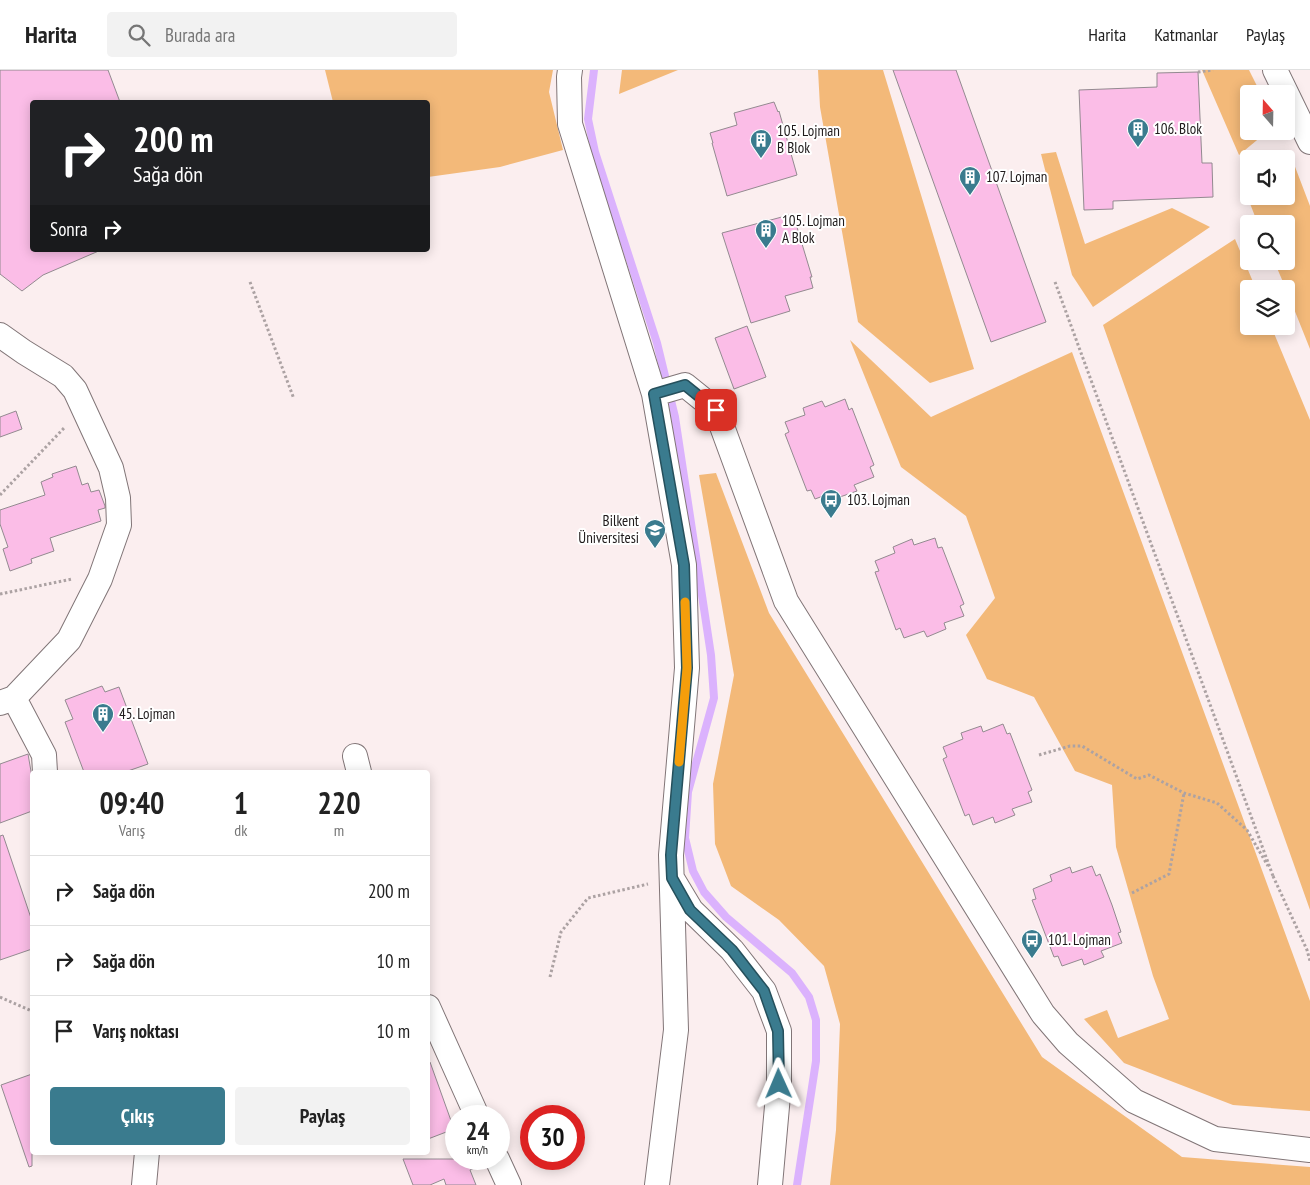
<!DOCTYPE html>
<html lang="tr">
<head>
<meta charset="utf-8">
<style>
	:root { --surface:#fff; --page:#f2f2f2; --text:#222; --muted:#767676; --line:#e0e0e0; --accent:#3a7b8e }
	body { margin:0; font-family:"PT Sans Narrow",sans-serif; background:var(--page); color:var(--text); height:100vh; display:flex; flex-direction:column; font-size:19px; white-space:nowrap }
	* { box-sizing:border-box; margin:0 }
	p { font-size:16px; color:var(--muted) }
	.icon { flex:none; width:28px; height:28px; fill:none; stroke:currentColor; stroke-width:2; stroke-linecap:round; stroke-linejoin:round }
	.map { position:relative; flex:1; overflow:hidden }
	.details { position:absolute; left:30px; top:700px; width:400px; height:385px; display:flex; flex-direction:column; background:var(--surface); border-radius:5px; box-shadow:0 2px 12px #0003 }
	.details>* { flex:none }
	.banner { position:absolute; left:30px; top:30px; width:400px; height:152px; border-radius:5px; box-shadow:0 2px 12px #0003; background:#202124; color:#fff; overflow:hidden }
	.needle { width:32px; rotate:340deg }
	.tools { position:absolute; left:1240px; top:15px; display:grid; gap:10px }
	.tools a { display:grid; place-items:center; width:55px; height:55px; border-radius:5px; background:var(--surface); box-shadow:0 2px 12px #0003; font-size:25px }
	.speed { position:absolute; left:445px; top:1035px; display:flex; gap:10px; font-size:25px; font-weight:700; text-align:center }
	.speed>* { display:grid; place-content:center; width:65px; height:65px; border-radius:50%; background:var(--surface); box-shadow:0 2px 12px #0003; line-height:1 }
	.speed small { font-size:12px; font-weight:400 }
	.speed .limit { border:8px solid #d22; background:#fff; color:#111 }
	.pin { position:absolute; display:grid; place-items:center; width:42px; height:42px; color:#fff; margin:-21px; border-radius:10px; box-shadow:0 2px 8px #0006 }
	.me { position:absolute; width:55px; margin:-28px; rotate:359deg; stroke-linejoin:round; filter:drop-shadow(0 0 4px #0008) }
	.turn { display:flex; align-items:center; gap:18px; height:105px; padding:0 20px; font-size:22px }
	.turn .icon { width:65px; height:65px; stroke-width:2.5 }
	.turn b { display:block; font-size:35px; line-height:42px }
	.then { display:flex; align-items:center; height:48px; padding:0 20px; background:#0003; gap:10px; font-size:19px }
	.eta { display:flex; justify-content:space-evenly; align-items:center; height:85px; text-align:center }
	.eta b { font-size:30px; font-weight:800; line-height:35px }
	.action { display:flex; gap:10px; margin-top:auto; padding:10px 20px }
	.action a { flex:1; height:58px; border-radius:5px; background:var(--accent); color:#fff; font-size:20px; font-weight:800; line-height:58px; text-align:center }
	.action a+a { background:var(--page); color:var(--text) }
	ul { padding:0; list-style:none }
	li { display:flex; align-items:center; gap:15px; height:70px; padding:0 20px; border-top:1px solid var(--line) }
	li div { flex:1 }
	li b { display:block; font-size:19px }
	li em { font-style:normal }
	header { display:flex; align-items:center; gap:30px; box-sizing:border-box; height:70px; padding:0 25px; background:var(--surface); border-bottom:1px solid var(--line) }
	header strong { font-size:24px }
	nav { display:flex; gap:28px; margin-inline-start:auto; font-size:18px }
	.search { width:350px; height:45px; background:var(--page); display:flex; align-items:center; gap:12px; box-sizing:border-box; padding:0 18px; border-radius:5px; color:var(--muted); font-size:19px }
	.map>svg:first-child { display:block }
	.green { fill:#f3b979 }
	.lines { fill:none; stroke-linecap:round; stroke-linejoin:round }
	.stream { stroke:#dbb2fd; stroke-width:8 }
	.building { fill:#fbbde7; stroke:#938a90 }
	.street-casing { stroke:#817577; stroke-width:26 }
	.path { stroke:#aca2a3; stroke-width:3; stroke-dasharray:2.5 2.5; stroke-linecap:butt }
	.street { stroke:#fff; stroke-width:24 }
	.route-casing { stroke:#26505c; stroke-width:12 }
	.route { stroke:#3a7b8e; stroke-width:9 }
	.slow { stroke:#f59e0b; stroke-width:9 }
	.labels { text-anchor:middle; stroke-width:4; stroke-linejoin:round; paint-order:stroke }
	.poi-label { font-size:15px; fill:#1f1a1b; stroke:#fff; text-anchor:start }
</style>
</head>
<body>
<header>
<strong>Harita</strong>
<div class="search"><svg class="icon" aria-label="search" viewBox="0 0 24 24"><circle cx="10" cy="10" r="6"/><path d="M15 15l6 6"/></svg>Burada ara</div>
<nav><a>Harita</a><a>Katmanlar</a><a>Paylaş</a></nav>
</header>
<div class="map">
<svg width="1310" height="1115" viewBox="0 0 1310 1115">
	<rect width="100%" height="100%" fill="#fbeeef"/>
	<path class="green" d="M325 0H553L549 22 563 80 500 97 428 107V32H333Z
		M622 0H678L619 24Z
		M818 0H883L974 299 930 313 858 252 820 37Z
		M1202 0H1249L1261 24H1249V61H1268L1239 85Z
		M1289 81 1310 136V279L1286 219 1274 191H1286V154H1258L1249 131 1252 126H1286V89H1283Z
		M1056 82 1085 174 1172 138 1210 157 1093 237 1072 205 1041 84Z
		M1235 169 1256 219H1249V256H1271L1310 350V840L1103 255Z
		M850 270 931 347 1072 282 1310 931V1041L1233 1035 1124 993 1084 949 1107 940 1118 968 1169 949 1153 906 1116 777 1112 715 1075 701 1034 627 987 609 966 565 995 528 966 446 901 397Z
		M716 403 769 543 1042 987 1182 1087 1310 1097V1115H830L836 1060 840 954 824 896 779 850 731 816 715 774 713 714 734 605 699 405Z"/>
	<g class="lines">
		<path class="stream" d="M594 0 588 49 595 82 657 273 675 347 711 585 714 628 688 722 685 768 693 801 704 822 726 847 792 903 809 927 816 950V991L797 1115"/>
	</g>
	<path class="building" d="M0 0H108L120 32H32V180H101L43 205 22 221 0 204Z
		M893 0H956L1046 252 991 272Z
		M1198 2 1202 93H1212L1213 127 1113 131V139L1084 140 1079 20 1157 17V3Z
		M774 32 778 42 779 41 797 105 727 126 712 73H713L710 63 737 55 734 43Z
		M793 144 812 207H810L813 218 785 226 790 241 751 253 722 163Z
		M747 256 766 307 734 319 715 268Z
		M845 329 849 340 852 338 874 395 870 397 874 407 854 415 857 421 837 428 834 422 815 429 811 420 807 421 795 390 785 364 789 362 785 352 805 345 803 338 822 331 825 337Z
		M16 341 22 359 0 367V347Z
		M76 396 82 415 88 413 91 422 99 420 105 436V438L98 440 101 451 50 468 54 481 31 489 32 493 10 501 3 479 8 477 0 454V440L45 425 41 412 53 407 52 404Z
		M935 468 938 478 942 477 964 534 960 536 964 546 944 553 946 559 927 567 924 561 904 568 900 558 896 560 875 502 879 501 875 491 895 483 893 477 912 469 914 475Z
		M102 616 105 622 119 617 148 694 125 702H84L65 652 73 649 65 630Z
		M1003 654 1007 664 1010 663 1032 720 1028 722 1032 732 1012 739 1015 745 995 753 993 747 973 755 969 744 965 746 943 689 947 687 943 677 963 669 961 663 981 656 983 662Z
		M28 684 32 707V741L0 753V694Z
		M3 765 32 851V879L0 890V766Z
		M1092 796 1096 806 1100 804 1112 835 1121 862 1118 863 1122 873 1101 881 1104 887 1084 895 1082 889 1062 896 1058 886 1054 887 1032 830 1036 829 1033 819 1052 811 1050 805 1070 797 1072 803Z
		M430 992 454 1059 428 1069V993Z
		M32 1004V1096L29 1097 1 1015Z
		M403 1089H483L484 1094 470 1100 476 1115H446L444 1109 430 1115H413Z"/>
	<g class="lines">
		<g class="street-casing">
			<path id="street" d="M570 0 569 7 570 54 654 324 684 495 687 598 671 785 676 960 657 1115
				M1275 0 1310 72
				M0 265 24 282 63 306 75 320 111 398 118 428 119 455 100 509 69 570 14 628 0 633
				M654 324 685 315 716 340 786 531 1043 944 1068 973 1134 1031 1215 1069 1310 1080
				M14 628 44 685 45 702
				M355 686 359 702
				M673 810 691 840 732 880 764 921 779 961V1014L770 1115
				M428 937 477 1046
				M497 1089 509 1115
				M144 1115 147 1082"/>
		</g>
		<path class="path" d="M1198 2 1213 0
			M250 212 294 329
			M1055 212 1273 806
			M0 425 65 357
			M0 524 72 509
			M1039 685 1070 676H1082L1137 709 1149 705 1184 723 1217 733 1247 760 1268 796
			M1273 806 1307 880 1310 891
			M1132 823 1169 804 1184 723
			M550 907 561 862 588 828 648 814
			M0 927 32 941"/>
		<use href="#street" class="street"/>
	</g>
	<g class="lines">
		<g class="route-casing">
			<path id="route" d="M716 340 685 315 654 324 684 495 687 598 671 785 672 808 690 840 732 880 764 921 778 961 779 1014"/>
		</g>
		<use href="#route" class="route"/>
		<path class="slow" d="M679 692 687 598 685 532"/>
	</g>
	<defs>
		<g id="building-pin" transform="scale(1.125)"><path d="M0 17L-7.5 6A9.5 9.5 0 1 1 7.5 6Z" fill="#3a7b8e" stroke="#fff"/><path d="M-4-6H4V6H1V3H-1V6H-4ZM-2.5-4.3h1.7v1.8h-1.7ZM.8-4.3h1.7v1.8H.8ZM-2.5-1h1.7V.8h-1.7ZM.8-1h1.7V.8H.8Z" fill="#fff"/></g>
		<g id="bus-pin" transform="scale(1.125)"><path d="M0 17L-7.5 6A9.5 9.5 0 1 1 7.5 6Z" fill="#3a7b8e" stroke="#fff"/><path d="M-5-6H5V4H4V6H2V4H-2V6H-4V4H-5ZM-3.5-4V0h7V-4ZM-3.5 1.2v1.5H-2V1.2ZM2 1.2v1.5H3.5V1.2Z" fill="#fff"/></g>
		<g id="university-pin" transform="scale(1.125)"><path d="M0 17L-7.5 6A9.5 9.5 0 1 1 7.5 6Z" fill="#3a7b8e" stroke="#fff"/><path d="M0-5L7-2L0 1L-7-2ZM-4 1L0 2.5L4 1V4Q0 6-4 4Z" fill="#fff"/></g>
	</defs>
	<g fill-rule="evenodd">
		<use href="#building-pin" x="1138" y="59"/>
		<use href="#building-pin" x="761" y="70"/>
		<use href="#building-pin" x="970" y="107"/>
		<use href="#building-pin" x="766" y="160"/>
		<use href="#bus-pin" x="831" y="430"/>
		<use href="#university-pin" x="655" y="460"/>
		<use href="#building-pin" x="103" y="644"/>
		<use href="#bus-pin" x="1032" y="870"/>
	</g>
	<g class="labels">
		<g class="poi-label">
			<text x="1154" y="64">106. Blok</text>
			<text x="777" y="66">105. Lojman<tspan x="777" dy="17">B Blok</tspan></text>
			<text x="986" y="112">107. Lojman</text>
			<text x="782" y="156">105. Lojman<tspan x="782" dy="17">A Blok</tspan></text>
			<text x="847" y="435">103. Lojman</text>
			<text x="639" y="456" text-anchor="end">Bilkent<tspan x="639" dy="17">Üniversitesi</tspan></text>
			<text x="119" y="649">45. Lojman</text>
			<text x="1048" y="875">101. Lojman</text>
		</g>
	</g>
</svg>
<div class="tools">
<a><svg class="needle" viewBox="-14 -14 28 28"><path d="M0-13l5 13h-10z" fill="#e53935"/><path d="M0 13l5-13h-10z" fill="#767676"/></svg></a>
<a><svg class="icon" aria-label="sound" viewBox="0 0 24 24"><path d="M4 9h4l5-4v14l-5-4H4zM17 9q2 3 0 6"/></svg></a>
<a><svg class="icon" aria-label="search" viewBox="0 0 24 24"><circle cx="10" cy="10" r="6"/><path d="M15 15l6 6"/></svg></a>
<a><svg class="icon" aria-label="layers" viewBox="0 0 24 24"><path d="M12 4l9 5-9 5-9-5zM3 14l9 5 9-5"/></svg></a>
</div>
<div class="speed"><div>24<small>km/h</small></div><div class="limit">30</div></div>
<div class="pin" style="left:716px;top:340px;background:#d93025"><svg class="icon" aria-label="arrive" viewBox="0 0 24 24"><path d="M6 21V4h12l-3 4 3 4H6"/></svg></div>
<svg class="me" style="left:779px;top:1014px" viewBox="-20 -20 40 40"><path d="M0-17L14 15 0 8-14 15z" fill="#3a7b8e" stroke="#fff" stroke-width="4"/></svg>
<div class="banner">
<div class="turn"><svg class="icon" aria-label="right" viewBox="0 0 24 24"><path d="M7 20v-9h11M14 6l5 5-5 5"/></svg><div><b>200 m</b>Sağa dön</div></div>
<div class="then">Sonra<svg class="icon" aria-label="right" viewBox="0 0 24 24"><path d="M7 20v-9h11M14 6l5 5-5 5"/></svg></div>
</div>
<section class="details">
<div class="eta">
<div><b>09:40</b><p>Varış</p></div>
<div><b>1</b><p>dk</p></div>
<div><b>220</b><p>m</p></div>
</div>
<ul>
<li><svg class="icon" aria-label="right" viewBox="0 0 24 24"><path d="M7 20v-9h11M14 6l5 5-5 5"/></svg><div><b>Sağa dön</b></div><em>200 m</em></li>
<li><svg class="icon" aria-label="right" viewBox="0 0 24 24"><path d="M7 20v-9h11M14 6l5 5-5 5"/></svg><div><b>Sağa dön</b></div><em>10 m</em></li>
<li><svg class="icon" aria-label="arrive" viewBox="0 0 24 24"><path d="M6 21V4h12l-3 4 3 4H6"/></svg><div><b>Varış noktası</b></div><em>10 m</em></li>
</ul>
<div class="action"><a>Çıkış</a><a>Paylaş</a></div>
</section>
</div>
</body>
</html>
